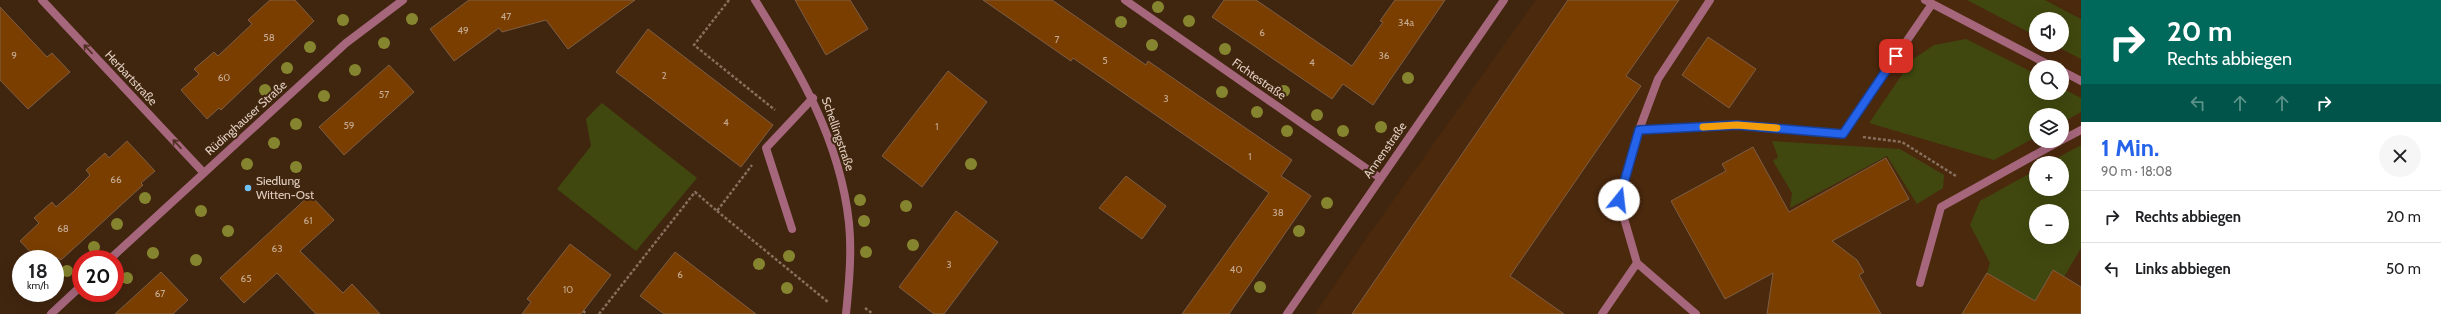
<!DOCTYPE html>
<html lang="de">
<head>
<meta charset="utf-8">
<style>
	:root { --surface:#fff; --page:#f6f6f6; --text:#202124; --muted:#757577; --line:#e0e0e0; --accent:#2563eb }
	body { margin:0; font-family:Cabin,sans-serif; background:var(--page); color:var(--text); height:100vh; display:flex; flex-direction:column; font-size:15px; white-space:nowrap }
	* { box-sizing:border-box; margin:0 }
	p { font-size:13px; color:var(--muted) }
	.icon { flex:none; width:22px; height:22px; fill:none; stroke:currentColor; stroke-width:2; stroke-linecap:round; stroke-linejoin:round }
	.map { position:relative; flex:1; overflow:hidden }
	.details { display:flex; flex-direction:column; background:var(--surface); width:360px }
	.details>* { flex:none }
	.banner { background:#00695c; color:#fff; overflow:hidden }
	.tools { position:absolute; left:2029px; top:12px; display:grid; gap:8px }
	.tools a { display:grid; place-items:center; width:40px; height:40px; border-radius:50%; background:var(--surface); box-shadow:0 4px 16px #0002; font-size:20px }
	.speed { position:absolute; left:12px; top:250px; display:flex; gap:8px; font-size:20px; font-weight:700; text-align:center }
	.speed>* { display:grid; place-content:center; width:52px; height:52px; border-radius:50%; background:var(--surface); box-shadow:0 4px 16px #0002; line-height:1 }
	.speed small { font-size:10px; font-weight:400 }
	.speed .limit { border:6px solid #d22; background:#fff; color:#111 }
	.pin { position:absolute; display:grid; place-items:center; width:34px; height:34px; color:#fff; margin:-17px; border-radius:8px; box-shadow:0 2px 6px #0006 }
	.me { position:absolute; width:44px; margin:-22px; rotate:16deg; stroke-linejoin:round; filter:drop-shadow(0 0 3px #0008) }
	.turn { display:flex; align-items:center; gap:14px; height:84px; padding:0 20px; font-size:18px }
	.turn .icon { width:52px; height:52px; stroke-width:2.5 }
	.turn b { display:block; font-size:28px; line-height:34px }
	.lanes { display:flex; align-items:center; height:38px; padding:0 20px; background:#0003; justify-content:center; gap:20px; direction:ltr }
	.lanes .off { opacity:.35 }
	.round { display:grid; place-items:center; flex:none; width:42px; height:42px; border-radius:21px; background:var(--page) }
	.headline { display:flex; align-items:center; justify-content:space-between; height:68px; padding:0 20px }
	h1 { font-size:24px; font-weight:700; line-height:30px; color:var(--accent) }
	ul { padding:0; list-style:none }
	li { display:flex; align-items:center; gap:12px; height:52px; padding:0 20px; border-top:1px solid var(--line) }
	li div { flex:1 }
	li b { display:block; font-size:15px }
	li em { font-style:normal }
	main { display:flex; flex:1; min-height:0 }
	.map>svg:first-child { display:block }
	.built { fill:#4b290d; fill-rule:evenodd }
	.green { fill:#40480f; fill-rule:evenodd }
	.building { fill:#793e00; stroke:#7e5e46 }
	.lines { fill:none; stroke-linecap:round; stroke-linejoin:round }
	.path { stroke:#866f5d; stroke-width:2.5; stroke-dasharray:3 2; stroke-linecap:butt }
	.service { stroke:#a6677d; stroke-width:8 }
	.minor { stroke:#a6677d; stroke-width:8 }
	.tertiary { stroke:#a6677d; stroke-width:8 }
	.tree { fill:#86852f }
	.oneway { stroke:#503020 }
	.route-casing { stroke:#184099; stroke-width:10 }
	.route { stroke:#2563eb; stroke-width:7 }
	.slow { stroke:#f59e0b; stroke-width:7 }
	.poi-dot { fill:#70c1f4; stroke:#41260f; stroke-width:1.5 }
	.labels { text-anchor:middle; stroke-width:4; stroke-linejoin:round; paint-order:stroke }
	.number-label { font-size:10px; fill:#c6aa91 }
	.street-label { font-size:12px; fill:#e0cec1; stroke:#41260f }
	.poi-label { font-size:12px; fill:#e0cec1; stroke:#41260f; text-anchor:start }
</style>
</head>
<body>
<main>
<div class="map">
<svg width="2081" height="314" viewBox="0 0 2081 314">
	<rect width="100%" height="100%" fill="#41260f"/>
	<path class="built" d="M1536 0H2081V314H1315L1363 243ZM2036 19H2062V45H2036ZM2036 67H2062V93H2036ZM2036 115H2062V141H2036ZM2036 163H2062V189H2036ZM2036 211H2062V237H2036Z"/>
	<path class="green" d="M1967 0H2045L2081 19V59L2054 45H2062V19H2036V36Z
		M1966 39 2036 74V93H2062V88L2081 98V112L2062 123V115H2036V137L1994 160 1869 123 1912 60 1934 45Z
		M602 103 697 178 636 251 557 189 591 146 586 119Z
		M1772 141 1900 149 1944 175 1943 188 1917 204 1887 156 1790 208 1792 193 1773 161 1778 157Z
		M2081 145V248L2064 277 2053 270 2035 301 1987 273 1990 263 1970 225 1980 201 2036 170V189H2062V163H2048ZM2036 211H2062V237H2036Z"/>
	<path class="building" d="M270 0H295L314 21 221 110 219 108 207 119 181 90 199 74 194 69 214 52 218 56 234 41 252 24 248 20Z
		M469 0H635L568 49 546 20 502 32 499 28 454 61 430 29Z
		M795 0H850L868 29 826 55Z
		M983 0H1052L1146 65 1148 61 1292 160 1281 176 1311 196 1229 314H1182L1269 193 1073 58 1071 61Z
		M1224 0H1256L1352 66 1383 22 1380 21 1395 0H1445L1373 105 1343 84 1332 99 1212 17Z
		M1568 0H1679L1626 76 1641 86 1510 276 1564 314H1352Z
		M0 7 47 57 52 53 70 72 28 109 0 80Z
		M648 29 773 125 741 167 616 72Z
		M1708 37 1756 69 1729 108 1682 75Z
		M389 65 414 92 344 155 319 127Z
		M948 71 987 102 922 187 882 156Z
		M127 141 155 171 141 183 143 185 61 260 58 258 37 259 20 241 39 223 34 218 52 202 56 207 74 191 90 175 86 170 105 153 109 158Z
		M1753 147 1789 212 1886 158 1909 199 1832 241 1857 260 1864 272 1859 275 1881 314H1767L1773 273 1725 299 1671 201 1726 171 1722 164Z
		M1126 176 1166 206 1142 239 1099 208Z
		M310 195 334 220 300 251 343 293 352 284 380 314H316L277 273 244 303 220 278Z
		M956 211 998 242 944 314H934L899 287Z
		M570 244 611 275 581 314H522L531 302 527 299Z
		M675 252 756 314H664L640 296Z
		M2053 270 2081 287V314H1962L1987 273 2035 301Z
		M161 272 188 300 173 314H115Z"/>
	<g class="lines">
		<path class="path" d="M729 0 694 45 775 110
			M1863 137 1902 142 1956 176
			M717 211 828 302
			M865 308 873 314
			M583 311 587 314
			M599 314 695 192 717 211 752 165"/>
		<path class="service" d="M1925 0 2053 67
			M2062 71 2081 81
			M1639 130 1737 125 1843 134 1932 4
			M2062 140 2081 130
			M792 229 766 148 813 98
			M1637 263 1696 314
			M1920 283 1941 207 2060 141
			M1602 314 1637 263 1619 201 1639 130 1658 79 1710 0"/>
		<path class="minor" d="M42 0 203 172
			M755 0C798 69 840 139 849 223 852 253 849 284 846 314
			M1125 0 1380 178
			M110 259 346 43 403 0
			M51 314 81 286"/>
		<path class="tertiary" d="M1287 314 1504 0"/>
	</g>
	<g class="tree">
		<circle cx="1158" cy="7" r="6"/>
		<circle cx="412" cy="19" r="6"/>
		<circle cx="343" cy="20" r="6"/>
		<circle cx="1189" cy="21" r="6"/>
		<circle cx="1121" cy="22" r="6"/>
		<circle cx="384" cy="43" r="6"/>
		<circle cx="1152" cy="45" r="6"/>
		<circle cx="310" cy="47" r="6"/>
		<circle cx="1225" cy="49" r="6"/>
		<circle cx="287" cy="68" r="6"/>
		<circle cx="355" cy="70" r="6"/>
		<circle cx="1408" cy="78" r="6"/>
		<circle cx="265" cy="90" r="6"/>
		<circle cx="1284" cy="91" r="6"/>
		<circle cx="1222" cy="92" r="6"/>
		<circle cx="324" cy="96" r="6"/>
		<circle cx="1257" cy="112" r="6"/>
		<circle cx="1317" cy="115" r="6"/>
		<circle cx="296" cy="124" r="6"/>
		<circle cx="1381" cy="127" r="6"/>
		<circle cx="1287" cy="131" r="6"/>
		<circle cx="1343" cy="131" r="6"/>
		<circle cx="274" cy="143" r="6"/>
		<circle cx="247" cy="164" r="6"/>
		<circle cx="971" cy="164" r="6"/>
		<circle cx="296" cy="167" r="6"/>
		<circle cx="145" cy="198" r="6"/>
		<circle cx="860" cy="200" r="6"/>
		<circle cx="1327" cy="203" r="6"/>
		<circle cx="906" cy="206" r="6"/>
		<circle cx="201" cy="211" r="6"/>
		<circle cx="864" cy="221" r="6"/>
		<circle cx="117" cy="224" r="6"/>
		<circle cx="228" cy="231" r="6"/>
		<circle cx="1299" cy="231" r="6"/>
		<circle cx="913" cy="245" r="6"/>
		<circle cx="94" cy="247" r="6"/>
		<circle cx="866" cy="252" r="6"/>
		<circle cx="153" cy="253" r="6"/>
		<circle cx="789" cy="256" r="6"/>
		<circle cx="196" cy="260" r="6"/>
		<circle cx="759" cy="264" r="6"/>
		<circle cx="67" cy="271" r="6"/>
		<circle cx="127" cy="278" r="6"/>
		<circle cx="1260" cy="287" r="6"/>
		<circle cx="787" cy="288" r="6"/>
	</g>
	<defs><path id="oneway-shaft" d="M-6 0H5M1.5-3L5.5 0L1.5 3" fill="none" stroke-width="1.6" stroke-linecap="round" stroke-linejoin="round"/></defs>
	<g class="oneway">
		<use href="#oneway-shaft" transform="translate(88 49) rotate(-133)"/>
		<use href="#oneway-shaft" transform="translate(177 144) rotate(-133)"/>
	</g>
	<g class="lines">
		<g class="route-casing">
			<path id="route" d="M1619 200 1639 130 1737 125 1843 134 1896 56"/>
		</g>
		<use href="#route" class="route"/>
		<path class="slow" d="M1703 127 1737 125 1777 128"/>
	</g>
	<circle class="poi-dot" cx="248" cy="188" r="4"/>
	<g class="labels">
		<g class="number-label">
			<text x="506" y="20">47</text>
			<text x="1406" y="26">34a</text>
			<text x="463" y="34">49</text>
			<text x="1262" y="36">6</text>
			<text x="269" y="41">58</text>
			<text x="1057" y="43">7</text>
			<text x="14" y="59">9</text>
			<text x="1384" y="59">36</text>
			<text x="1105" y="64">5</text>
			<text x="1312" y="66">4</text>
			<text x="664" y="79">2</text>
			<text x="224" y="81">60</text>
			<text x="384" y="98">57</text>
			<text x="1166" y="102">3</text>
			<text x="726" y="126">4</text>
			<text x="349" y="129">59</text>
			<text x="937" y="130">1</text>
			<text x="1250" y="160">1</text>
			<text x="116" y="183">66</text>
			<text x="1278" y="216">38</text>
			<text x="308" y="224">61</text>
			<text x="63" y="232">68</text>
			<text x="277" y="252">63</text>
			<text x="949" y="268">3</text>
			<text x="1236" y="273">40</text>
			<text x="680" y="278">6</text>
			<text x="246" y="282">65</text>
			<text x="568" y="293">10</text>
			<text x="160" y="297">67</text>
		</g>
		<g class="street-label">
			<text transform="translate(131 78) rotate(47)" y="4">Herbartstraße</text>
			<text transform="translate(1259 79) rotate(35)" y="4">Fichtestraße</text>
			<text transform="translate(246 118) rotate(-42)" y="4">Rüdinghauser Straße</text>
			<text transform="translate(838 134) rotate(71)" y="4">Schellingstraße</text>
			<text transform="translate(1385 150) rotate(-55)" y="4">Annenstraße</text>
		</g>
		<g class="poi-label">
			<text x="256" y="185">Siedlung<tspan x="256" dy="14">Witten-Ost</tspan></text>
		</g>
	</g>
</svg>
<div class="tools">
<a><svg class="icon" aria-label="sound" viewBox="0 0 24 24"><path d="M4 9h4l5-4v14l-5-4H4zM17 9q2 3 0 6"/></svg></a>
<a><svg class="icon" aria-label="search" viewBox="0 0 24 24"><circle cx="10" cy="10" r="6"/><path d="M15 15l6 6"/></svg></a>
<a><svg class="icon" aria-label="layers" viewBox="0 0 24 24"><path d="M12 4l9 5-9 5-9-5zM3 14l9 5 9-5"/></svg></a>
<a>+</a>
<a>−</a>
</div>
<div class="speed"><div>18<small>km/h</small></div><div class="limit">20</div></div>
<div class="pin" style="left:1896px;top:56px;background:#d93025"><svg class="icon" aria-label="arrive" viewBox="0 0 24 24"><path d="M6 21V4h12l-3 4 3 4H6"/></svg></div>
<svg class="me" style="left:1619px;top:200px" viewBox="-20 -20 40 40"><circle r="19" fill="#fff"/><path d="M0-13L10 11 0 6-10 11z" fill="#2563eb"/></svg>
</div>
<section class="details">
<div class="banner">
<div class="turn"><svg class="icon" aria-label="right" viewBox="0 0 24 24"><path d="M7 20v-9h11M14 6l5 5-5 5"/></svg><div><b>20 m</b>Rechts abbiegen</div></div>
<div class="lanes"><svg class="icon off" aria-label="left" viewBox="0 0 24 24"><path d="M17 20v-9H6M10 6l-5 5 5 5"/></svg><svg class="icon off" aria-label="ahead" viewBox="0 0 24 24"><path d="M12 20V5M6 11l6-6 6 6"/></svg><svg class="icon off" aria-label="ahead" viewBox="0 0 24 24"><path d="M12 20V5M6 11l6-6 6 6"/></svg><svg class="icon" aria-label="right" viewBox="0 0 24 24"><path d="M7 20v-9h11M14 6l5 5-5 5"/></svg></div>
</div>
<div class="headline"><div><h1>1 Min.</h1><p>90 m · 18:08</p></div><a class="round"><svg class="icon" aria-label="close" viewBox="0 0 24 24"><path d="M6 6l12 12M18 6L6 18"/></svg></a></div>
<ul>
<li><svg class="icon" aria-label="right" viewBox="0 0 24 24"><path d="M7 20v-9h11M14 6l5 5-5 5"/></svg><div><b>Rechts abbiegen</b></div><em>20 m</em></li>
<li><svg class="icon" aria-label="left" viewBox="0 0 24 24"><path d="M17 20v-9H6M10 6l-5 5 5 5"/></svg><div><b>Links abbiegen</b></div><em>50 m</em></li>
</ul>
</section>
</main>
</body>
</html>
